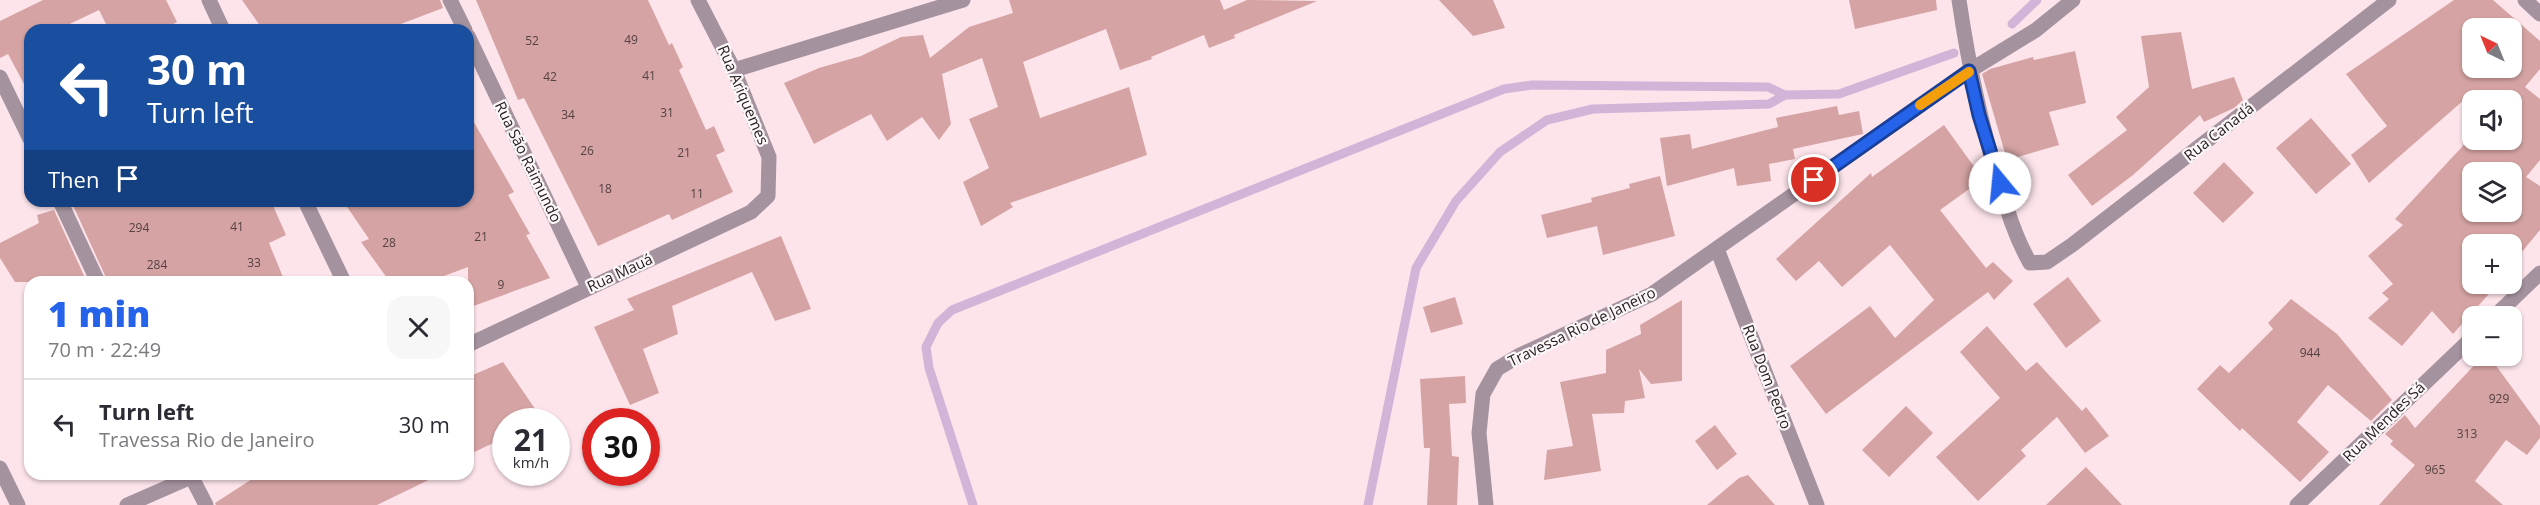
<!DOCTYPE html>
<html lang="en">
<head>
<meta charset="utf-8">
<style>
	:root { --surface:#fff; --page:#f7f7f7; --text:#2b2b33; --muted:#7c7c81; --line:#e1e1e2; --accent:#2563eb }
	body { margin:0; font-family:"Open Sans",sans-serif; background:var(--page); color:var(--text); height:100vh; display:flex; flex-direction:column; font-size:22px; white-space:nowrap }
	* { box-sizing:border-box; margin:0 }
	p { font-size:20px; color:var(--muted) }
	.icon { flex:none; width:33px; height:33px; fill:none; stroke:currentColor; stroke-width:2; stroke-linecap:round; stroke-linejoin:round }
	.map { position:relative; flex:1; overflow:hidden }
	.side { position:absolute; left:24px; top:276px; width:450px; height:204px; display:flex; flex-direction:column; background:var(--surface); border-radius:18px; box-shadow:0 2px 4px #0004 }
	.side>* { flex:none }
	.guide { position:absolute; left:24px; top:24px; width:450px; height:183px; border-radius:18px; box-shadow:0 2px 4px #0004; background:#1a4fa0; color:#fff; overflow:hidden }
	.needle { width:39px; rotate:317deg }
	.buttons { position:absolute; left:2462px; top:18px; display:grid; gap:12px }
	.buttons a { display:grid; place-items:center; width:60px; height:60px; border-radius:12px; background:var(--surface); box-shadow:0 2px 4px #0004; font-size:30px }
	.speed { position:absolute; left:492px; top:408px; display:flex; gap:12px; font-size:30px; font-weight:700; text-align:center }
	.speed>* { display:grid; place-content:center; width:78px; height:78px; border-radius:50%; background:var(--surface); box-shadow:0 2px 4px #0004; line-height:1 }
	.speed small { font-size:15px; font-weight:400 }
	.speed .limit { border:9px solid #d22; background:#fff; color:#111 }
	.pin { position:absolute; display:grid; place-items:center; width:51px; height:51px; color:#fff; margin:-26px; border:3px solid #fff; border-radius:50%; box-shadow:0 2px 6px #0007 }
	.me { position:absolute; width:66px; margin:-33px; rotate:343deg; stroke-linejoin:round; filter:drop-shadow(0 0 4px #0008) }
	.turn { display:flex; align-items:center; gap:21px; height:126px; padding:0 24px; font-size:27px }
	.turn .icon { width:78px; height:78px; stroke-width:2.5 }
	.turn b { display:block; font-size:42px; line-height:51px }
	.then { display:flex; align-items:center; height:57px; padding:0 24px; background:#0003; gap:12px; font-size:22px }
	.round { display:grid; place-items:center; flex:none; width:63px; height:63px; border-radius:18px; background:var(--page) }
	.headline { display:flex; align-items:center; justify-content:space-between; height:102px; padding:0 24px }
	h1 { font-size:36px; font-weight:800; line-height:45px; color:var(--accent) }
	ul { padding:0; list-style:none }
	li { display:flex; align-items:center; gap:18px; height:90px; padding:0 24px; border-top:2px solid var(--line) }
	li div { flex:1 }
	li b { display:block; font-size:22px }
	li em { font-style:normal }
	.map>svg:first-child { display:block }
	.lines { fill:none; stroke-linecap:round; stroke-linejoin:round }
	.stream { stroke:#d1b4d8; stroke-width:9 }
	.building { fill:#d5a3a3; fill-rule:evenodd }
	.minor { stroke:#a4929e; stroke-width:15 }
	.route-casing { stroke:#184099; stroke-width:15 }
	.route { stroke:#2563eb; stroke-width:10 }
	.slow { stroke:#f59e0b; stroke-width:10 }
	.labels { text-anchor:middle; stroke-width:4.5; stroke-linejoin:round; paint-order:stroke }
	.number-label { font-size:12px; fill:#544143 }
	.street-label { font-size:15px; fill:#292023; stroke:#fcf7f8 }
</style>
</head>
<body>
<div class="map">
<svg width="2540" height="505" viewBox="0 0 2540 505">
	<rect width="100%" height="100%" fill="#fde4eb"/>
	<g class="lines">
		<path class="stream" d="M2012 24 2037 0
			M973 505 929 368 926 347 938 323 952 310 1504 89 1532 85 1768 87 1785 95 1839 94 1954 53
			M1368 505 1416 268 1456 201 1500 152 1547 120 1593 109 1769 104 1785 95"/>
	</g>
	<path class="building" d="M43 0H166L177 22 162 30H109L99 10 57 30H30V95L8 54 0 58V21Z
		M242 0H440L443 8 385 30H263Z
		M476 0H648L669 45 672 43 683 67 679 70 706 130 714 126 725 151 716 155 733 192 672 220 669 214 598 246 524 98 518 100Z
		M1009 0H1220L1224 10 1247 0 1317 1 1234 35 1235 38 1209 48 1204 35 1151 57 1152 59 1120 70 1106 29 1023 62 1040 118 1129 87 1147 155 1010 203 1013 207 981 226 963 182 989 168 969 119 998 107 982 58 942 74 951 124 939 140 922 117 887 141 871 114 814 144 784 83 819 68 861 56 901 37 923 35 930 58 969 27 1013 13Z
		M1439 0H1493L1505 28 1473 36Z
		M1849 0H1936L1937 10 1855 29Z
		M2454 0H2493L2540 41V69L2525 87 2540 99V160L2526 177 2540 186V230L2511 265V244H2472V284H2496V286L2453 334 2432 311 2402 346 2368 318 2389 299 2382 293 2393 284 2368 256 2403 225 2395 219 2472 136V140H2511V100H2481L2473 92 2369 183 2351 155 2387 126 2346 74ZM2472 28H2511V68H2472ZM2472 172H2511V212H2472Z
		M2181 32 2192 89 2234 77 2243 100 2234 108 2204 122 2200 115 2133 175 2092 206 2068 175 2127 130 2116 117 2149 87 2141 36Z
		M2075 51 2086 103 2049 112 2059 145 2007 160 1982 74 1990 69 2033 57 2034 60Z
		M1837 106 1839 115 1859 111 1863 134 1793 149 1795 159 1769 164 1771 181 1737 186 1734 168 1667 186 1660 138 1690 134 1692 149 1778 127 1776 118Z
		M468 112 514 192 508 195 530 234 526 235 550 278 468 308V267L428 282H390L361 242 369 239 343 201H468Z
		M2311 118 2351 164 2316 194 2276 148Z
		M1944 125 1983 179 1940 210 1986 268 1993 262 2013 281 1994 300 1988 292 1826 414 1790 366 1870 306 1895 338 1934 300 1890 245 1842 287 1819 261 1796 281 1776 259 1871 173 1872 177Z
		M2224 162 2254 193 2223 223 2193 193Z
		M1660 176 1675 236 1603 255 1597 226 1547 238 1541 215 1592 202 1591 198 1630 188 1629 184Z
		M71 201H271L286 235 269 243 285 282H108Z
		M54 210 87 282H15L0 258V243L39 223 37 215Z
		M781 236 811 309 775 321 752 272 672 306 678 334 643 349 659 393 630 405 594 327 634 310 627 299Z
		M2068 277 2101 321 2066 348 2033 304Z
		M1455 297 1463 324 1431 333 1423 307Z
		M2291 299 2337 334 2392 400 2371 421 2328 385 2297 422 2329 452 2300 482 2242 428 2240 431 2197 389 2220 365 2229 373 2273 329 2268 323Z
		M1682 300V381L1651 384 1639 369 1645 398 1625 401 1624 413 1592 414 1601 471 1544 480 1547 450 1573 446 1560 382 1606 373V350L1641 334 1640 325Z
		M1987 326 2026 371 2037 362 2082 411 2086 407 2109 436 2085 453 2057 417 2021 450 2026 456 1978 501 1936 457 2000 398 1960 352Z
		M2483 356H2489L2540 426V438L2527 455 2506 440 2475 481 2503 505H2379L2415 465 2390 444 2393 441 2385 434 2405 415 2415 428Z
		M503 362 544 422H506V437L468 455V377Z
		M1465 376 1466 403 1449 404 1452 456 1459 457 1457 505H1427L1430 448H1424L1420 379Z
		M1906 406 1933 433 1889 477 1862 450Z
		M1715 425 1737 454 1717 470 1695 441Z
		M2086 467 2122 505H2046Z
		M260 474H441L377 505H216L215 503Z
		M1748 475 1775 505H1707L1739 478Z"/>
	<g class="lines">
		<path class="minor" d="M209 0 223 30
			M450 0 465 30
			M1959 0C1968 61 1979 117 1997 176 2006 206 2014 235 2030 263L2047 262 2072 245 2389 0
			M2525 0 2540 14
			M468 36 588 287
			M734 70 963 0
			M0 77 30 139
			M60 201 98 282
			M305 201 344 282
			M1717 249 1817 505
			M2495 316 2540 273
			M468 345 751 212 768 196 769 157 734 70 698 0
			M0 468 18 505
			M190 474 206 505
			M127 505 198 474
			M1486 505 1479 433 1483 394 1497 369 1520 355 1652 294 1969 71 2036 30 2073 0
			M2297 505 2472 338"/>
	</g>
	<g class="lines">
		<g class="route-casing">
			<path id="route" d="M1814 180 1969 71 1979 115 2000 183"/>
		</g>
		<use href="#route" class="route"/>
		<path class="slow" d="M1920 105 1969 72"/>
	</g>
	<g class="labels">
		<g class="number-label">
			<text x="631" y="44">49</text>
			<text x="532" y="45">52</text>
			<text x="649" y="80">41</text>
			<text x="550" y="81">42</text>
			<text x="667" y="117">31</text>
			<text x="568" y="119">34</text>
			<text x="587" y="155">26</text>
			<text x="684" y="157">21</text>
			<text x="605" y="193">18</text>
			<text x="697" y="198">11</text>
			<text x="237" y="231">41</text>
			<text x="139" y="232">294</text>
			<text x="481" y="241">21</text>
			<text x="389" y="247">28</text>
			<text x="254" y="267">33</text>
			<text x="157" y="269">284</text>
			<text x="501" y="289">9</text>
			<text x="2310" y="357">944</text>
			<text x="2499" y="403">929</text>
			<text x="2467" y="438">313</text>
			<text x="2435" y="474">965</text>
		</g>
		<g class="street-label">
			<text transform="translate(743 95) rotate(67)" y="5">Rua Ariquemes</text>
			<text transform="translate(2219 132) rotate(-38)" y="5">Rua Canadá</text>
			<text transform="translate(528 162) rotate(64)" y="5">Rua São Raimundo</text>
			<text transform="translate(620 273) rotate(-25)" y="5">Rua Mauá</text>
			<text transform="translate(1582 327) rotate(-26)" y="5">Travessa Rio de Janeiro</text>
			<text transform="translate(1767 377) rotate(69)" y="5">Rua Dom Pedro</text>
			<text transform="translate(2384 422) rotate(-44)" y="5">Rua Mendes Sá</text>
		</g>
	</g>
</svg>
<div class="buttons">
<a><svg class="needle" viewBox="-14 -14 28 28"><path d="M0-13l5 13h-10z" fill="#e53935"/><path d="M0 13l5-13h-10z" fill="#7c7c81"/></svg></a>
<a><svg class="icon" aria-label="sound" viewBox="0 0 24 24"><path d="M4 9h4l5-4v14l-5-4H4zM17 9q2 3 0 6"/></svg></a>
<a><svg class="icon" aria-label="layers" viewBox="0 0 24 24"><path d="M12 4l9 5-9 5-9-5zM3 14l9 5 9-5"/></svg></a>
<a>+</a>
<a>−</a>
</div>
<div class="speed"><div>21<small>km/h</small></div><div class="limit">30</div></div>
<div class="pin" style="left:1814px;top:180px;background:#d93025"><svg class="icon" aria-label="arrive" viewBox="0 0 24 24"><path d="M6 21V4h12l-3 4 3 4H6"/></svg></div>
<svg class="me" style="left:2000px;top:183px" viewBox="-20 -20 40 40"><circle r="19" fill="#fff"/><path d="M0-13L10 11 0 6-10 11z" fill="#2563eb"/></svg>
<div class="guide">
<div class="turn"><svg class="icon" aria-label="left" viewBox="0 0 24 24"><path d="M17 20v-9H6M10 6l-5 5 5 5"/></svg><div><b>30 m</b>Turn left</div></div>
<div class="then">Then<svg class="icon" aria-label="arrive" viewBox="0 0 24 24"><path d="M6 21V4h12l-3 4 3 4H6"/></svg></div>
</div>
<section class="side">
<div class="headline"><div><h1>1 min</h1><p>70 m · 22:49</p></div><a class="round"><svg class="icon" aria-label="close" viewBox="0 0 24 24"><path d="M6 6l12 12M18 6L6 18"/></svg></a></div>
<ul>
<li><svg class="icon" aria-label="left" viewBox="0 0 24 24"><path d="M17 20v-9H6M10 6l-5 5 5 5"/></svg><div><b>Turn left</b><p>Travessa Rio de Janeiro</p></div><em>30 m</em></li>
</ul>
</section>
</div>
</body>
</html>
